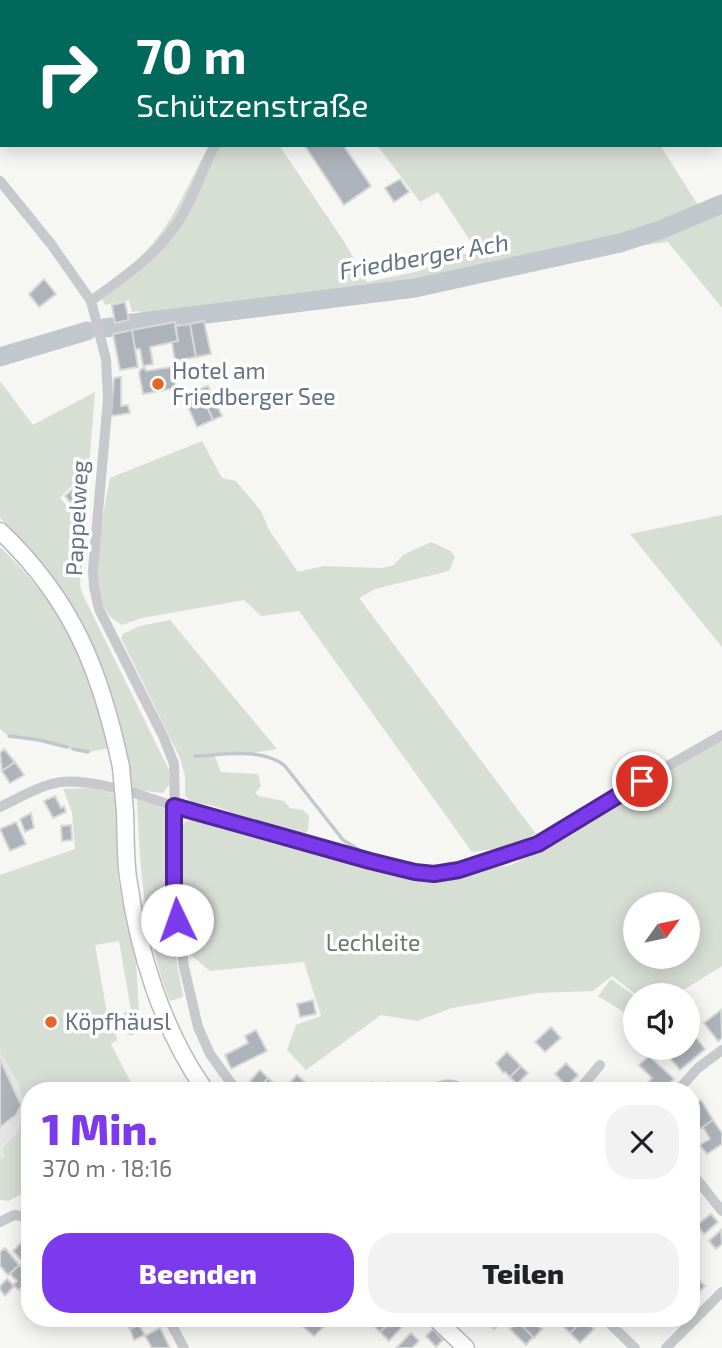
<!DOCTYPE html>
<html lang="de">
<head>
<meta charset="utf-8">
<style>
	:root { --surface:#fff; --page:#f2f2f2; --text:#202124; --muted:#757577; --accent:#7c3aed }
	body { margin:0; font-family:"Exo 2",sans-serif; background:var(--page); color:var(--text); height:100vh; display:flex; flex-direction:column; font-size:26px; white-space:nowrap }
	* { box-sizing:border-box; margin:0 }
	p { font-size:23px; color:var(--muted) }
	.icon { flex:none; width:38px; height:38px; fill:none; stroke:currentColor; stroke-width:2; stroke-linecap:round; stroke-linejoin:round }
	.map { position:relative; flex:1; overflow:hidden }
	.details { position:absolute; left:21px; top:1082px; width:679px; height:245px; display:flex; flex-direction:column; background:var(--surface); border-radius:28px; box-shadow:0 4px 18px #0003 }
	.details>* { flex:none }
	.guide { position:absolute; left:0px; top:0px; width:723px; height:147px; box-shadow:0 4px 18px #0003; background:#00695c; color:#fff; overflow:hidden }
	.needle { width:46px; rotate:57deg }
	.controls { position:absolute; left:623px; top:892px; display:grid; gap:14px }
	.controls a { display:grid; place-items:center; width:77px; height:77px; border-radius:50%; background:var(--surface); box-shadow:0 4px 18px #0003; font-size:35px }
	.pin { position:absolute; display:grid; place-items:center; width:60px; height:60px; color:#fff; margin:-30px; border:4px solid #fff; border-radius:50%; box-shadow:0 2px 7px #0007 }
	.me { position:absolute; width:77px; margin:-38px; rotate:357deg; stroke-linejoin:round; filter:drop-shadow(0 0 5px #0008) }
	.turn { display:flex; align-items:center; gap:24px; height:147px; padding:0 21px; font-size:32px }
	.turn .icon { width:91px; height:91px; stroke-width:2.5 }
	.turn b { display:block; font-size:49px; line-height:60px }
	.round { display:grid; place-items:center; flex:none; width:74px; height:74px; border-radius:28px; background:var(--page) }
	.headline { display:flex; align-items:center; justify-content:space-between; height:119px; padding:0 21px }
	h1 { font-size:42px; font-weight:800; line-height:52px; color:var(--accent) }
	.cta { display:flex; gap:14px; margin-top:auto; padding:14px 21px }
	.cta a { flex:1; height:80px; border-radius:28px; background:var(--accent); color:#fff; font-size:28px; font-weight:800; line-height:80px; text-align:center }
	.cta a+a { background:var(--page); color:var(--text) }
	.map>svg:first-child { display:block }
	.built { fill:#e4e5e4 }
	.green { fill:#d7ded4; fill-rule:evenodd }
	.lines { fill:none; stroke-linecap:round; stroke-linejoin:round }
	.stream { stroke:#c0c8ce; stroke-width:3.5 }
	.river { stroke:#c0c8ce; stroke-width:19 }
	.building { fill:#adb3ba; stroke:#d8d8d6; stroke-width:2 }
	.primary-casing { stroke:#b7babf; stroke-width:19 }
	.street { stroke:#c7c9cd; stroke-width:10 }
	.primary { stroke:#fff; stroke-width:16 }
	.primary-bridge-casing { stroke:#b7babf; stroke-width:19; stroke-linecap:butt }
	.primary-bridge { stroke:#fff; stroke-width:16 }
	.route-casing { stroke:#51269a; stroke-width:18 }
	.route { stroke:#7c3aed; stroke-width:12 }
	.poi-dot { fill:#e66523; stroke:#fff; stroke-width:2.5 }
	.labels { text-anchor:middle; stroke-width:7; stroke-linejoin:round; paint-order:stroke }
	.poi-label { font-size:23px; fill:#657385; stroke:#fff; text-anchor:start }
	.street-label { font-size:23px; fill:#657385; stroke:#fff }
	.park-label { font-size:23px; fill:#667c64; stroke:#fff }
	.water-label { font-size:24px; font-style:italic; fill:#607581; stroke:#fff }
</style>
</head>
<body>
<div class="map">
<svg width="722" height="1348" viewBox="0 0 722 1348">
	<rect width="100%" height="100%" fill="#f6f6f3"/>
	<path class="built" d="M0 1053 18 1083 24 1107 18 1131 3 1146 6 1157 0 1159Z"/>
	<path class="green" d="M209 145H279L345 243 367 282 420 271 438 261 477 251 438 192 420 202 377 145H660L698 205 722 197V308L668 242 607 250 589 260 556 259 400 296 323 304 227 318 210 317 145 323 139 311 132 312 129 300 105 305 98 291C113 279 130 267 144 253 174 223 189 182 209 145Z
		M0 381 33 425 95 392 89 468 60 498 85 525 80 585 82 593 169 770 170 784 163 793 131 789C123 687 75 587 0 518Z
		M202 441 222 478 236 481 261 511 269 530 298 572 323 566 382 568 394 565 403 555 431 542 451 551 455 557 449 571 375 589 359 598 536 834 508 847 472 852 299 611 261 616 244 600 142 618 122 625C118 622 112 619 109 615 87 588 104 509 110 478Z
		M722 515V647L630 534Z
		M0 547C40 585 71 628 91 680 99 702 104 726 110 748L88 752 78 751 39 740 9 736 0 729Z
		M170 620 277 749 240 755H214L221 772 258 774 261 786 255 793 259 796 284 801 290 808 303 810 309 816 308 830 302 837 214 806 192 802 185 796V776L180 758 121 638 123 634 140 626Z
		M722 738V966L674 996H638L612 976 593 991 538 993 452 1008 417 1021 381 1015 306 1070 287 1050 296 1025 321 1016 304 962 210 971 186 951C183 921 171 847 185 822L191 820 205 823 367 868 413 878 462 875 485 869 511 865 556 841 624 796ZM635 905H688V957H635Z
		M92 788 115 794 118 879 136 961 139 1013 135 1017V1022L139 1025 132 1036 126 1033 122 1016 125 1012 131 1010 119 941 95 945 107 1013 111 1014 117 1040 111 1044 135 1090H30V1189L9 1201 0 1200V1159L5 1157 3 1147 18 1131 24 1107 18 1083 0 1053V875L75 849 72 812 63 789Z
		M137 799 168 810 171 815 169 899 173 940 183 997 170 1001C144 936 140 869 137 799Z
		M611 979 635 996V1009L630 1016 598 996Z"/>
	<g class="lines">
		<path class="stream" d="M9 736 39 740 67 747
			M73 749 88 752
			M195 756C222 755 263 747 285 766L343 840 364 853 383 859
			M401 863 419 866"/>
		<path class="river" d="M126 324 415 288 620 243 660 230 722 204
			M104 328 112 327
			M0 357 87 331"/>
	</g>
	<path class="building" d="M307 145H343L371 186 344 205 305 146Z
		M400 179 409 192 394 202 385 188Z
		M44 279 56 294 39 307 29 294Z
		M125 302 129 320 115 323 112 305Z
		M204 321 211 354 196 357 190 324Z
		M175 322 178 341 150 347 153 364 143 366 140 349H135L132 330Z
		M190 324 196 357 175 361 172 342 178 341 175 326Z
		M132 330 138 367 120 370 113 334Z
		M172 367 176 388 143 394 139 373 141 369 145 368 146 371Z
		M121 377V406L128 405 130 413 111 416 114 378Z
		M208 386 222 416 213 420 199 389Z
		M199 389 213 420 197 427 183 396Z
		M73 489 88 507 80 514 65 496Z
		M4 749 15 762 2 771 0 753Z
		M15 762 24 775 10 783 2 771Z
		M55 796 61 808 64 806 66 812 53 818 44 801Z
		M31 813 34 828 25 832 20 819Z
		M16 822 26 844 10 851 0 829Z
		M71 825 72 840 62 841 61 826Z
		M313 1000 316 1014 300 1017 297 1004Z
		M721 1010 722 1038 718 1041 704 1023Z
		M551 1027 561 1038 545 1052 535 1042Z
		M689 1029 705 1049 680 1070 669 1057 680 1048H688Z
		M256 1030 267 1051 231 1069 225 1055 248 1043 245 1036Z
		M507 1052 521 1066 510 1077 505 1072 503 1073 496 1063Z
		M649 1056 674 1079 664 1089 666 1090H641L652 1078 639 1065Z
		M0 1059 21 1105 16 1115 0 1127Z
		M566 1063 578 1075 567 1086 555 1074Z
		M521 1066 528 1073 517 1084 510 1077Z
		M260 1070 268 1078 258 1089 250 1081Z
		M297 1075 311 1088 309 1090 284 1089Z
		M268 1078 278 1087 275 1090H259Z
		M372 1082 380 1089 388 1082 396 1090H364Z
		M701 1100 713 1120 695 1132 691 1121 697 1118 691 1106Z
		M713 1120 722 1133V1144L707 1154 700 1145 710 1139 703 1127Z
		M711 1214 718 1222 704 1234 697 1225Z
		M721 1230 722 1244 716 1249 709 1241Z
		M27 1237 30 1240V1253L22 1261 13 1251Z
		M5 1248 19 1265 8 1275 0 1266V1252Z
		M19 1265 30 1275 19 1290 13 1285 17 1281 10 1274Z
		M691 1273 705 1286 695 1296 691 1292Z
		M7 1279 14 1286 5 1296 0 1290V1286Z
		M123 1318H143L146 1322 130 1329Z
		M308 1318H325L329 1322 314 1336 301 1325Z
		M378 1318H395L380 1332 372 1324Z
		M395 1318 403 1326 389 1341 380 1332Z
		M484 1318H503L504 1319 494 1329Z
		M528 1318 542 1329 534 1338 521 1325Z
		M565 1318H583L584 1319 570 1333 560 1323Z
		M584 1319 594 1329 580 1343 570 1333Z
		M518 1322 533 1337 526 1345 510 1329Z
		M139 1325 145 1335 134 1340 130 1329Z
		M160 1328 170 1348H152L145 1336Z
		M433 1329 443 1340 436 1347 426 1336Z
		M411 1333 419 1341 412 1348H396Z"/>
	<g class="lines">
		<g class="primary-casing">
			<path id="primary" d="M0 531C73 600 101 672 121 767
				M125 812C126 833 125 856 128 877 138 951 162 1029 205 1090
				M435 1318 466 1348"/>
		</g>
		<path class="street" d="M329 2 331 0
			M0 181 51 244 91 301 106 359 108 399 93 569 94 587 99 609 164 738 174 764 176 859 174 896 184 967 198 1027 210 1054 236 1090
			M91 301C118 281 150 260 170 233 191 207 200 174 215 145
			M131 792 192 812 255 827 370 861 415 872 434 874 459 870 538 844 622 792 722 735
			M0 807C49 783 59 774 114 788
			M427 1090C440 1086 452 1080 463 1090
			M579 1090 600 1065
			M678 1090 698 1068 722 1050
			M691 1172 722 1211
			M0 1222 14 1215 30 1217
			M168 1318 184 1348
			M604 1318 635 1348
			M666 1348 722 1292"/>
		<use href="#primary" class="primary"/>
		<g class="primary-bridge-casing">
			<path id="primary-bridge" d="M121 767 125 812"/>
		</g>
		<use href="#primary-bridge" class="primary-bridge"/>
	</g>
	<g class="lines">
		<g class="route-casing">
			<path id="route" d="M177 920 174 896V806L370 861 415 872 434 874 459 870 538 844 642 781"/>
		</g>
		<use href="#route" class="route"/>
	</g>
	<g class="poi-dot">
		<circle cx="158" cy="384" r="7"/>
		<circle cx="51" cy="1022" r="7"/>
	</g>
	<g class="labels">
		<g class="poi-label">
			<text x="172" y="379">Hotel am<tspan x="172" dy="26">Friedberger See</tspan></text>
			<text x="65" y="1030">Köpfhäusl</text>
		</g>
		<g class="street-label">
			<text transform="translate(77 518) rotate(-87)" y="8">Pappelweg</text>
		</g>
		<g class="park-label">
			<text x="373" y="951">Lechleite</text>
		</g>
		<g class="water-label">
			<text transform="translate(424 257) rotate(-10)" y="8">Friedberger Ach</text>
		</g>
	</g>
</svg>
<div class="controls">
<a><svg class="needle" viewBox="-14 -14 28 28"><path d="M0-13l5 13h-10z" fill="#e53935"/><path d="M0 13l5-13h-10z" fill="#757577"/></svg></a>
<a><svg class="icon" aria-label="sound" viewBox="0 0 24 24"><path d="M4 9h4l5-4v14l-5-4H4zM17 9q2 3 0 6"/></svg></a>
</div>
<div class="pin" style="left:642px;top:781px;background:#d93025"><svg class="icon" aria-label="arrive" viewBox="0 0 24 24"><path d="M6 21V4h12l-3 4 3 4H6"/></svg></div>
<svg class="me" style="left:177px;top:920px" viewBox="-20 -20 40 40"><circle r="19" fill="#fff"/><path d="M0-13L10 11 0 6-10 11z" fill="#7c3aed"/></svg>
<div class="guide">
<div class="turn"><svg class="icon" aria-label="right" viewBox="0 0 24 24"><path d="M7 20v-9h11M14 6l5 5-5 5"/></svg><div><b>70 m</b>Schützenstraße</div></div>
</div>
<section class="details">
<div class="headline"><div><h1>1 Min.</h1><p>370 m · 18:16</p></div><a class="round"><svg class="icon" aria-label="close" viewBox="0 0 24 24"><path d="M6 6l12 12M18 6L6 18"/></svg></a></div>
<div class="cta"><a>Beenden</a><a>Teilen</a></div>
</section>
</div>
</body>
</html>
